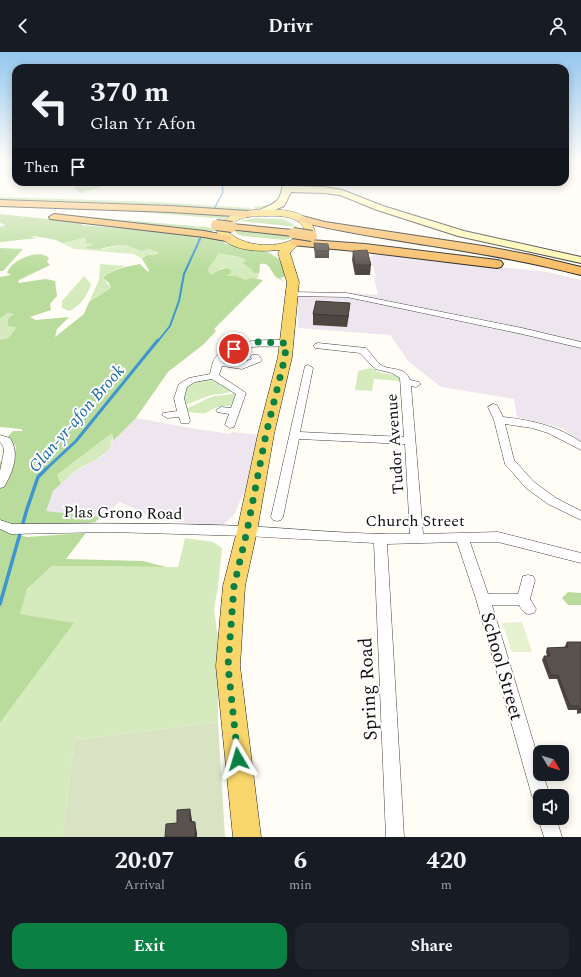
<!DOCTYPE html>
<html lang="en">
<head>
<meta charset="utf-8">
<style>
	:root { --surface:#171b24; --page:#20242c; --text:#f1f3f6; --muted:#9ea1a6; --accent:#0b8043 }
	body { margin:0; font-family:Spectral,serif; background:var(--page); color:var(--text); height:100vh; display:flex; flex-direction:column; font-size:15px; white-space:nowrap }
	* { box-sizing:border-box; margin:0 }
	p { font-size:13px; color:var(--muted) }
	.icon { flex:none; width:22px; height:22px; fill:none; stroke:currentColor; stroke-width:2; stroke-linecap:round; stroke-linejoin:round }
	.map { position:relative; height:785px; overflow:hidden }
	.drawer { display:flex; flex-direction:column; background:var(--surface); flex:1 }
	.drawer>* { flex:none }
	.top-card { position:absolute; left:12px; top:12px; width:557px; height:122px; border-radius:12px; box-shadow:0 2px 10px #0003; background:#171b24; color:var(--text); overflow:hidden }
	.needle { width:26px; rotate:128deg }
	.tools { position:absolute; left:533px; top:693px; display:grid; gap:8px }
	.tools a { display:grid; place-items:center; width:36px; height:36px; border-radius:8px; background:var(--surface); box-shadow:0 2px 10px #0003; font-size:20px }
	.pin { position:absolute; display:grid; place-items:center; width:34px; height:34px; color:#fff; margin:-17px; border:2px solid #fff; border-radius:50%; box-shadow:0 1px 4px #0007 }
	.me { position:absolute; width:44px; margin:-22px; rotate:353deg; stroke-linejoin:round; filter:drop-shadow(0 0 3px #0008) }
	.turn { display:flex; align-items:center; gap:14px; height:84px; padding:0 12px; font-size:18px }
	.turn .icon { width:52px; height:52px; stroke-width:2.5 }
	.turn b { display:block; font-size:28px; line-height:34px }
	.then { display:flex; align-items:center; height:38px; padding:0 12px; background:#0003; gap:8px; font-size:15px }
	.eta { display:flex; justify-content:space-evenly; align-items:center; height:68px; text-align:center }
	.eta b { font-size:24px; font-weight:700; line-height:28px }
	.cta { display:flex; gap:8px; margin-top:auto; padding:8px 12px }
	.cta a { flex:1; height:46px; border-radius:12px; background:var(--accent); color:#fff; font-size:16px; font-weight:700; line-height:46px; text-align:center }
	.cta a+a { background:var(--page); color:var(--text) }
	header { display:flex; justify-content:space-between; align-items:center; height:52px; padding:0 12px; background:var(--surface); font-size:18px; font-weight:700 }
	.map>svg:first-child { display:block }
	.industrial { fill:#eee6ef }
	.green { fill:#d5ebbd }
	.forest { fill:#b9dc9c }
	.cemetery { fill:#d9e3c4 }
	.pitch { fill:#e6f2cf }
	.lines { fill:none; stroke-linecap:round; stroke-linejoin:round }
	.stream-far3 { stroke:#3f96cf; stroke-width:1.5 }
	.stream-far2 { stroke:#3f96cf; stroke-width:2 }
	.stream-far1 { stroke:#3f96cf; stroke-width:3 }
	.stream { stroke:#3f96cf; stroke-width:3.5 }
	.minor-casing { stroke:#444; stroke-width:1 }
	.secondary-casing { stroke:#333; stroke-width:2 }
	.primary-casing { stroke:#222; stroke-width:1 }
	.trunk-casing { stroke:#222; stroke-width:2 }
	.minor { fill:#fff; fill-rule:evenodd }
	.secondary { fill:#fff6b0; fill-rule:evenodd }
	.primary { fill:#f9d66b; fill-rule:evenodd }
	.trunk { fill:#f7bc64; fill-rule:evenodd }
	.trunk-bridge-casing { stroke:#222; stroke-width:12; stroke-linecap:butt }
	.trunk-bridge { stroke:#f7bc64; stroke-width:10 }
	.wall { fill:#4d4742 }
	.shaded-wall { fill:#3f3936 }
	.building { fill:#5a524d; stroke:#3f3936 }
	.route { stroke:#0b8043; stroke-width:7; stroke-dasharray:0 12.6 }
	.labels { text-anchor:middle; stroke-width:4; stroke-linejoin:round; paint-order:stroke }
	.street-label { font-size:16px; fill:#111; stroke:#fff }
	.water-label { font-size:17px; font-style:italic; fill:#1768a6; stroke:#fff }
	.near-street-label { font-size:19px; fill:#111; stroke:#fff }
</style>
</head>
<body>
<header><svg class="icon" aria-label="back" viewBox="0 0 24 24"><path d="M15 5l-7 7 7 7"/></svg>Drivr<svg class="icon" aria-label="person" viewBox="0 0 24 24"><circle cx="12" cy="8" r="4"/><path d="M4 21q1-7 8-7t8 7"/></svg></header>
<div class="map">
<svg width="581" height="785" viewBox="0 0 581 785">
	<rect width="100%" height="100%" fill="#fffdf5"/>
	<path class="industrial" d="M378 202 547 220 581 228V390L562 376 517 365 514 347 441 335 409 310 390 283 298 276V240L351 241 378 243 374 225 376 224 370 205Z
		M136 366 190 376 230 382 232 380 260 383 252 422 234 463 224 472 213 474 159 468 120 450 101 465 45 459 53 439 77 418 103 404 113 389Z"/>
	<path class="green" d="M86 186 103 197 120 193 133 194 142 199 149 197 160 199 158 202 147 203 142 207 134 202 74 197 62 191Z
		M218 200C226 203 240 204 246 208L242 211 251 217 254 221 259 223 257 227 246 228 236 224H226L231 221V218L222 216 211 223 208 219C210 211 217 208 218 200Z
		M100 212 126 214C117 216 110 220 103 226L111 236 89 250 99 228Z
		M84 224 91 232C87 244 81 254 69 259L62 256V249Z
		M7 261 15 262 17 275 8 286 0 288V267Z
		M371 316 381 321 400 324V329L374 327 372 339 355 338 358 319Z
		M209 326 234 338 227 341 211 343 185 353C182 330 188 331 209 326Z
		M236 340C238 355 228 354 218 355 213 356 210 359 206 361 201 362 193 360 187 360L186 356C196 354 204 347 214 344 222 343 228 344 236 340Z
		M112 381C114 403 94 408 78 417 72 421 67 427 61 432L57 423Z
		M185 486 213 490 222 496 218 535 214 557 218 586V670L74 688 63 785H0V671L73 572 19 562 26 538 52 514 178 515Z"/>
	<path class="forest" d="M83 130H116L80 141 74 136Z
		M0 145 156 150 251 156 252 158 255 157 254 155 270 153 272 150 277 151 271 157 242 161 0 149Z
		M114 158 177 160 225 164 226 167Z
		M0 162 84 171 81 173 153 179 203 185 205 186 220 188 226 192 268 200 279 207 285 217 284 225 280 226 284 230C281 228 277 226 275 224 270 217 269 210 260 212L259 222 254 221 251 217 242 211 246 208C241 204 226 203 218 201 217 208 210 211 208 219L211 223C218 219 223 214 231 218V221L227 224H236L246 228 251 226 263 228 214 277 216 279 204 292 168 320 136 366 113 389 112 381 57 423 61 432 53 439 46 459 101 465 95 470 8 480 27 485 86 481 66 507 143 509 166 515 52 514 27 537 20 562 74 571 0 671V410L12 412 16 395 8 384 13 379H23L21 377 0 375V288L8 286 17 275 8 274V267L14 262 7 261 0 267V225L11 223 7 221C11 208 39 196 49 206L47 210 50 213 19 228 18 231 46 227 55 229 57 244 50 252 51 258 30 265 36 268 69 265 57 277 55 285 84 262 89 250 111 236 109 231 103 226C114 216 126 215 140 212L148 220 149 218 142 207 147 203 158 202 159 200 149 197 142 199C134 196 129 193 120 193 108 194 96 200 85 195L93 193 91 191 87 192 85 186 62 191 56 188 35 184 30 185 38 186 0 190V175L6 173 0 171Z
		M67 163 216 176 215 178 209 181 136 170Z
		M255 166 283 167 298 175 239 169Z
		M232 177 298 184 284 188 243 184 237 182Z
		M0 196 23 197 3 219H0Z
		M568 540 581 541V553H568L562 546Z"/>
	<path class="cemetery" d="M218 670 225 785H63L74 688Z"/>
	<path class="pitch" d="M522 570 532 600H512L502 571Z"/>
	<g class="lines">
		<path class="stream-far3" d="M214 157 223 140 222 130
			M199 188 201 185"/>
		<path class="stream-far2" d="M158 289 170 274 179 249 184 222 200 187"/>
		<path class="stream-far1" d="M46 417 76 389 158 288"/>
		<path class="stream" d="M0 552 27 457 38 425 47 416"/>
		<g class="minor-casing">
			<path id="minor" d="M289 240 347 241 522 276 581 290V296L522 282 347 245 292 244H289Z
				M287 288 290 289 292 291 290 293C268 298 243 288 225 307V308L241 311 252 307 250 305 252 303H258L262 308 260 310 242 317 222 314 219 323 246 341 234 375 230 376 225 373 229 362 217 360 216 358 221 355 231 356 236 342 212 327 195 330 187 335 184 346 190 369 189 371H181L179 365 167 366 162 363 163 361 177 359 174 346 179 332 189 326 210 322C211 318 212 313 213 310 223 286 265 288 287 288Z
				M318 291 366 296C371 301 376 309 381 313 391 319 405 314 410 328L419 330 421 332 416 335 411 334 423 482 498 480 581 501V511L498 490H470L488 542H518L523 524 528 523 533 524 535 528 530 547 536 557 534 561C526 564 523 560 519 553H492L540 712V722H543L550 744H540V752L535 750 532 744 476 547 457 490 387 492 404 785H386L374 491 247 484 111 480 11 482 0 477V468L12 472C91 471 168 471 246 474 301 477 356 483 410 482L405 392 299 387 283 465 281 468 277 469 273 468 271 465 305 314 308 313 313 316 300 380 404 385 400 326 392 321 375 317 360 301 315 296 313 294 315 292Z
				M493 352 497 353 503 365C531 368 558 374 581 390V398L548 381 532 376 505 372 514 408 534 430 556 446 581 459V468L548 452 526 436 505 412 494 368 488 355Z
				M0 383 10 386C20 401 13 420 4 435L0 436V419L4 399 3 394 0 390Z
				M540 761V766H556L562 785H544L538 766Z"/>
		</g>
		<g class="secondary-casing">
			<path id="secondary" d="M283 130H291V134L324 135 342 138 383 154 464 179 581 205V211L458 184 377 158 340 143 324 141 291 140 284 154 263 163H257L255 161 257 159C275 151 281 151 283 130Z"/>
		</g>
		<g class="primary-casing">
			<path id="primary" d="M254 158C275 157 308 155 315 179 307 190 297 191 290 201L299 230 292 305 274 382 257 479 245 534 240 614 261 785H233L216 614 223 534 237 479 258 382 278 305 287 230 278 201 280 198C259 200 230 200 217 181 222 163 238 160 254 158ZM266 164C279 164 300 163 305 179 287 198 247 197 228 180 232 164 252 164 266 164Z"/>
		</g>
		<g class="trunk-casing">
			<path id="trunk" d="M0 148 171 154 248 159 253 162 248 165 171 160 0 154Z
				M54 162 204 179 230 184 232 186 230 188 226 189 204 185 50 167 49 165Z
				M302 164 325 170 483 194 531 203 581 215V223C530 210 478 201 426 193 383 186 340 180 298 169L297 167Z
				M232 172 293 178 297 179 299 181 297 183 293 184 228 177 226 175Z
				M296 187 365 192 497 208 501 209 503 212 501 215 497 216 365 200 292 193 290 191 292 189Z"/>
		</g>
		<use href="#minor" class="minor"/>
		<use href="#secondary" class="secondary"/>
		<use href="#primary" class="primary"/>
		<use href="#trunk" class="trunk"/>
		<g class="trunk-bridge-casing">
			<path id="trunk-bridge" d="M216 173 232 175
				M293 181 312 184"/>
		</g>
		<use href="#trunk-bridge" class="trunk-bridge"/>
	</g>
	<path class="wall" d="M314 191 329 199V206H315Z
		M353 199 371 213 370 223H355L352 208Z
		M349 261 347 275 313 273V262Z
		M567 590H581V661L577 662V658H568L557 627H549L542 608 544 604H547L546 600 547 596 565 595V594Z"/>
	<path class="shaded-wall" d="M350 251 349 261 347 275 348 264Z
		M190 757 192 768V780L190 769Z
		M195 770 197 781V785H195Z"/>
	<path class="building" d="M314 191 328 192 329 199H315Z
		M367 198 371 213H355L353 199Z
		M316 249 350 251 348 264 313 262Z
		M567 590H581V657L579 658V654H570L558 623H551L544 604H550L547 596 568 595Z
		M190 757V769L195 770V785H165L166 772 177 771V758Z"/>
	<linearGradient id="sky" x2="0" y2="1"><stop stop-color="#95c6ee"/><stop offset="0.5" stop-color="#fffefa"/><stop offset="1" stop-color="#fffefa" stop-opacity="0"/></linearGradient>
	<rect width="581" height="218" fill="url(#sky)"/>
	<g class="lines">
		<path class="route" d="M234 297 256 290 286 291 285 305 266 382 247 479 234 534 228 614 238 707"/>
	</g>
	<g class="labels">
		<g class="street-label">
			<text transform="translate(394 392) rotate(-94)" y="6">Tudor Avenue</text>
			<text transform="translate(123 460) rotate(1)" y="6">Plas Grono Road</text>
			<text x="415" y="474">Church Street</text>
		</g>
		<g class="water-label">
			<text transform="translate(76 366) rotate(-49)" y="6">Glan-yr-afon Brook</text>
		</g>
		<g class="near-street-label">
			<text transform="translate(503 614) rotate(74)" y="7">School Street</text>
			<text transform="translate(367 637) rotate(-93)" y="7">Spring Road</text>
		</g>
	</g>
</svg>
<div class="tools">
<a><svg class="needle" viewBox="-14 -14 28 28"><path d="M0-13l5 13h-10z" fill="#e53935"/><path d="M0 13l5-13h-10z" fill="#9ea1a6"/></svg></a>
<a><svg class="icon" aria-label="sound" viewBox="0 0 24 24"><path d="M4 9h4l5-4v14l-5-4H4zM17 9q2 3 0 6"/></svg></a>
</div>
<div class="pin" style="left:234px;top:297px;background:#d93025"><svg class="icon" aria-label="arrive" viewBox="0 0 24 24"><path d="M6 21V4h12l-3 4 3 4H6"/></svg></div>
<svg class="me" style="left:238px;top:707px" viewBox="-20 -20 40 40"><path d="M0-17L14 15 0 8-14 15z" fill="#0b8043" stroke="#fff" stroke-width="4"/></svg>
<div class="top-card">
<div class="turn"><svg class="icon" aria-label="left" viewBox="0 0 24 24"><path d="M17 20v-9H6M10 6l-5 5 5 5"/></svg><div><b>370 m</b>Glan Yr Afon</div></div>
<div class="then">Then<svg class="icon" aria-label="arrive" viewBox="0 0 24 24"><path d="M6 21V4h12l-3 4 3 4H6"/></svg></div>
</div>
</div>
<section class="drawer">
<div class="eta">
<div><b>20:07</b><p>Arrival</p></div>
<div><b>6</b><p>min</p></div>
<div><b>420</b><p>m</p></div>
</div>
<div class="cta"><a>Exit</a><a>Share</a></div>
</section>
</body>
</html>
